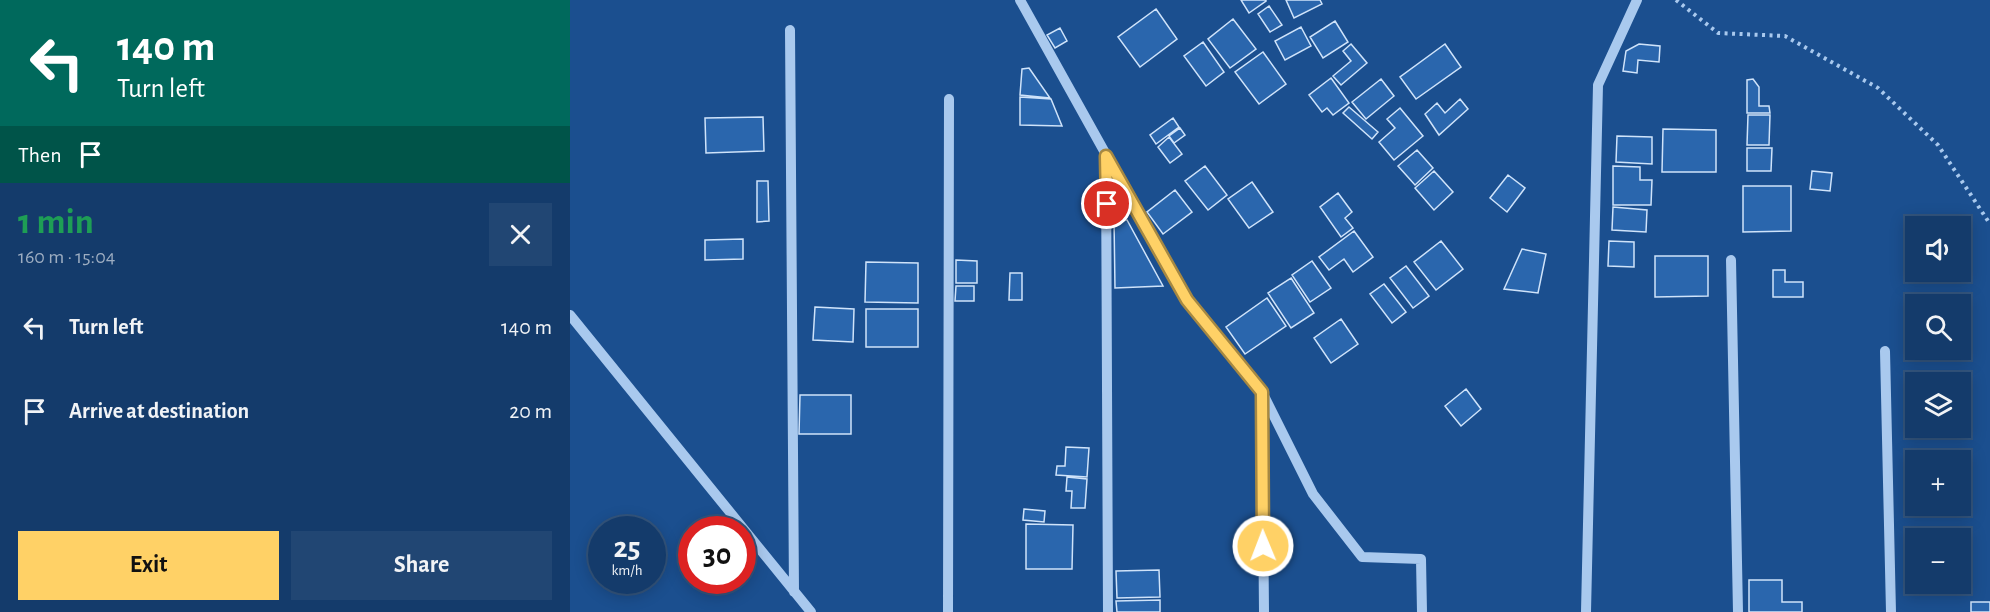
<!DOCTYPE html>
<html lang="en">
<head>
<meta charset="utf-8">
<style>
	:root { --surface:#143b6b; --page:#214673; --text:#f1f3f6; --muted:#9dadc1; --line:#33557e; --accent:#ffd166 }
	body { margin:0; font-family:"Alegreya Sans",sans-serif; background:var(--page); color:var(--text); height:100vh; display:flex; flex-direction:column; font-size:22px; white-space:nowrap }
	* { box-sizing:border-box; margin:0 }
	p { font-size:20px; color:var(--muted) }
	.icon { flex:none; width:33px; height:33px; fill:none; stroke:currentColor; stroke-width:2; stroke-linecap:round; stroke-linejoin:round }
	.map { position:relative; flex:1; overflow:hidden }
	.drawer { display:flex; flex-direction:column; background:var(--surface); width:570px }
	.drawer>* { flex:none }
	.guide { background:#00695c; color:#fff; overflow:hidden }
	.controls { position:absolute; left:1335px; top:216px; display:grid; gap:12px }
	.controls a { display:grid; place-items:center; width:66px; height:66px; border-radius:0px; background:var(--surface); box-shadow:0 3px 15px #0003,0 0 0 2px var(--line); font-size:30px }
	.speed { position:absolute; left:18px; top:516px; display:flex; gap:12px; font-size:30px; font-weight:700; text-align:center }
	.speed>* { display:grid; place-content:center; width:78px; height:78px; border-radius:50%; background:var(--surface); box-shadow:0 3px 15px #0003,0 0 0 2px var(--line); line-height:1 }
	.speed small { font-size:15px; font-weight:400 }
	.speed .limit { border:9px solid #d22; background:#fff; color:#111 }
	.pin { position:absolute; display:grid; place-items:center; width:51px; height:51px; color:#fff; margin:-26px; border:3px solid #fff; border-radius:50%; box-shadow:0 2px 6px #0007 }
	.me { position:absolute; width:66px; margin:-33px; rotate:359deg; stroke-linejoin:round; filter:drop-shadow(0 0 4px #0008) }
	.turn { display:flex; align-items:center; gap:21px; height:126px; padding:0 18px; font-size:27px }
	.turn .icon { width:78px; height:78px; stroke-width:2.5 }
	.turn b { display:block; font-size:42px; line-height:51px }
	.then { display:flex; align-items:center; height:57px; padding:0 18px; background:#0003; gap:12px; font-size:22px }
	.round { display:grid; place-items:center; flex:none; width:63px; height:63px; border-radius:0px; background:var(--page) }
	.overview { display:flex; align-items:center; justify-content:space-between; height:102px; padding:0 18px }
	h1 { font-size:36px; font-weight:700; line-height:45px; color:#1e9e55 }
	.button { display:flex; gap:12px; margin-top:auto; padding:12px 18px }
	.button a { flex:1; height:69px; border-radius:0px; background:var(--accent); color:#111; font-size:24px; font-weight:700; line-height:69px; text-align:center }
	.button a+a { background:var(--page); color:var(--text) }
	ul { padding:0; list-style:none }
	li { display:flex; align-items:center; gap:18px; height:84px; padding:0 18px }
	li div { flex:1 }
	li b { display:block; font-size:22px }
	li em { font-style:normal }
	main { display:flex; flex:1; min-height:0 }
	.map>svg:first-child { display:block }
	.building { fill:#2a66ad; stroke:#cfe3fa; stroke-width:1.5 }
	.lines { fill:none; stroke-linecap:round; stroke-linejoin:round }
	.path { stroke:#a9c9ee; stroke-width:4; stroke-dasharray:3 4.5; stroke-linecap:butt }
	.minor { stroke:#a9c9ee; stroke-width:10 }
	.route-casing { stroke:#a68842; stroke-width:15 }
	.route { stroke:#ffd166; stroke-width:10 }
</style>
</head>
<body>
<main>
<section class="drawer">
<div class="guide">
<div class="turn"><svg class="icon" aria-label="left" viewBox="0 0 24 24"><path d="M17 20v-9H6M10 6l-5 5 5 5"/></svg><div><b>140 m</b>Turn left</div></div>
<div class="then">Then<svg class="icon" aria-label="arrive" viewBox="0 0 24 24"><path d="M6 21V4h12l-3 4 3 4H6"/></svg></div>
</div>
<div class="overview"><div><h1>1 min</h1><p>160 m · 15:04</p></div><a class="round"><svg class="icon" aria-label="close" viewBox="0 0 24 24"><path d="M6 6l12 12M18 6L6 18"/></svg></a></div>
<ul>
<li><svg class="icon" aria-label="left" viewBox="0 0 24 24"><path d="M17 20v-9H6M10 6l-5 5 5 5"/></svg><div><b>Turn left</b></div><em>140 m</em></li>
<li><svg class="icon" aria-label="arrive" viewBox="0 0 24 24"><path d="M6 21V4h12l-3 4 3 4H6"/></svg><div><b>Arrive at destination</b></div><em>20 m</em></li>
</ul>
<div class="button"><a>Exit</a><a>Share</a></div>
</section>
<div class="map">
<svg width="1420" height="612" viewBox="0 0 1420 612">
	<rect width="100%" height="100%" fill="#1b4f8f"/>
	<path class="building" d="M671 0H696V1L679 13Z
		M716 0H750L752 4 724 18Z
		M699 6 712 25 700 32 688 14Z
		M586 9 607 39 570 67 548 37Z
		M663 19 686 49 660 68 638 39Z
		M765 21 778 42 753 58 740 37Z
		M731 27 741 46 715 60 705 41Z
		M490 28 497 41 485 48 477 35Z
		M633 42 654 72 636 86 614 56Z
		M781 44 797 63 771 85 763 76 781 61 773 51Z
		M875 44 891 67 846 99 830 77Z
		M1069 44 1090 46 1089 62 1068 60 1067 73 1053 71 1056 51Z
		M693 52 716 84 689 104 665 72Z
		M459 68 480 98 450 95 452 69Z
		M761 78 779 103 763 115 757 108 752 112 739 95Z
		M811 79 824 96 796 119 782 102Z
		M1183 79 1189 87V106H1199L1200 113H1177V80Z
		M450 97 481 99 492 126 450 125Z
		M890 99 898 109 869 135 855 114 867 103 875 113Z
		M779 107 808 132 802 139 773 113Z
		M830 108 853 136 824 160 809 142 825 128 817 119Z
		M1178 115H1200L1199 145H1177Z
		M193 117 194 151 136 153 135 118Z
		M603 118 609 127 586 144 580 135Z
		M610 128 615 135 604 143 599 136Z
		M1093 129 1146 130V172H1092Z
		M1047 136 1082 137V164L1046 162Z
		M599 137 612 154 600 163 588 147Z
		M1177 148H1202L1201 171H1177Z
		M847 150 863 168 845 185 828 166Z
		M635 166 657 195 638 210 615 181Z
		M1043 166 1070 167V180H1082L1081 205H1043Z
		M864 171 883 192 864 210 845 188Z
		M1242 171 1262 173 1260 191 1240 189Z
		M938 175 955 188 937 212 920 198Z
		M187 181H198L199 221 187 222Z
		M682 182 703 212 679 228 658 199Z
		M1173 186H1221V231L1173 232Z
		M605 190 622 212 593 234 577 212Z
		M768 193 782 212 775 218 783 228 771 237 750 207Z
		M1043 207 1077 210 1076 232 1042 230Z
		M544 220H557L593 286 545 288Z
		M784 231 803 257 783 272 774 259 759 270 749 257Z
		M173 239V259L135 260V240Z
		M871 241 893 269 866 290 844 262Z
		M1039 241 1064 242V267L1038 266Z
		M952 249 976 254 968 293 934 289Z
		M1085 256H1138V296L1085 297Z
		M386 260 407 261V283H386Z
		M742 261 761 288 740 302 722 275Z
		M296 262 348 263V303L295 302Z
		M836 266 859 296 843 308 820 278Z
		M1203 270H1215V282H1233V297H1203Z
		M440 273H452V300H439Z
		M721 278 744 313 721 328 698 293Z
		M814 284 836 312 822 323 800 294Z
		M386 286H404V301H385Z
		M697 298 716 326 675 354 656 327Z
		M245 307 284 309 283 342 243 340Z
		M296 309H348V347H296Z
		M771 319 788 344 761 363 744 338Z
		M896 389 911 409 891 426 875 406Z
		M230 395H281V434H229Z
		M496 447 519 448 517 477 486 475 487 466H495Z
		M497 477 517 479 515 508H501L502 491H496Z
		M454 509 475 511 474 522 453 520Z
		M456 524 503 525 502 569H456Z
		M589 570 590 597 547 598 546 571Z
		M1179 580H1212V602H1232V612H1179Z
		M590 600V612H547L546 601Z
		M1401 602H1420V612H1401Z"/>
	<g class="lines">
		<path class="path" d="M1106 0 1148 33 1215 36 1308 88 1368 145 1420 224"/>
		<path class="minor" d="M450 0 617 300 692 392 743 494 792 557 851 559 852 612
			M220 30 224 592
			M536 159 538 612
			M1161 260 1168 612
			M0 315 241 612
			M1315 351 1321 612
			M692 395 694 612
			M378 612 379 99
			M1016 612 1028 85 1067 0"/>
	</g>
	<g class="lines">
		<g class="route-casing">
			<path id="route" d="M537 204 536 156 617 300 692 392 693 546"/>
		</g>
		<use href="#route" class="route"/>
	</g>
</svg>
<div class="controls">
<a><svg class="icon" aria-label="sound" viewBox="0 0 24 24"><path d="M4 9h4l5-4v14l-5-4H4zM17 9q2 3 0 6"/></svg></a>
<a><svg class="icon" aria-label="search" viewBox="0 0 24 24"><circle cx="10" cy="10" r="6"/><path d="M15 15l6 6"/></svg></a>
<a><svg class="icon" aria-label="layers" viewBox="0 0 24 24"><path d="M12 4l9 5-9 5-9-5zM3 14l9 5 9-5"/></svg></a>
<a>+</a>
<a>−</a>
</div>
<div class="speed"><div>25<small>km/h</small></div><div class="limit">30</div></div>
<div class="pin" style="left:537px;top:204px;background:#d93025"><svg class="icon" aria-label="arrive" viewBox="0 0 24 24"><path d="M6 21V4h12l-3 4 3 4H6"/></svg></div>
<svg class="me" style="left:693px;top:546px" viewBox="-20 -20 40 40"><circle r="17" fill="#ffd166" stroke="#fff" stroke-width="3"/><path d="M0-11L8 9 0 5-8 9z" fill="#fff"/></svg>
</div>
</main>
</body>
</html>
